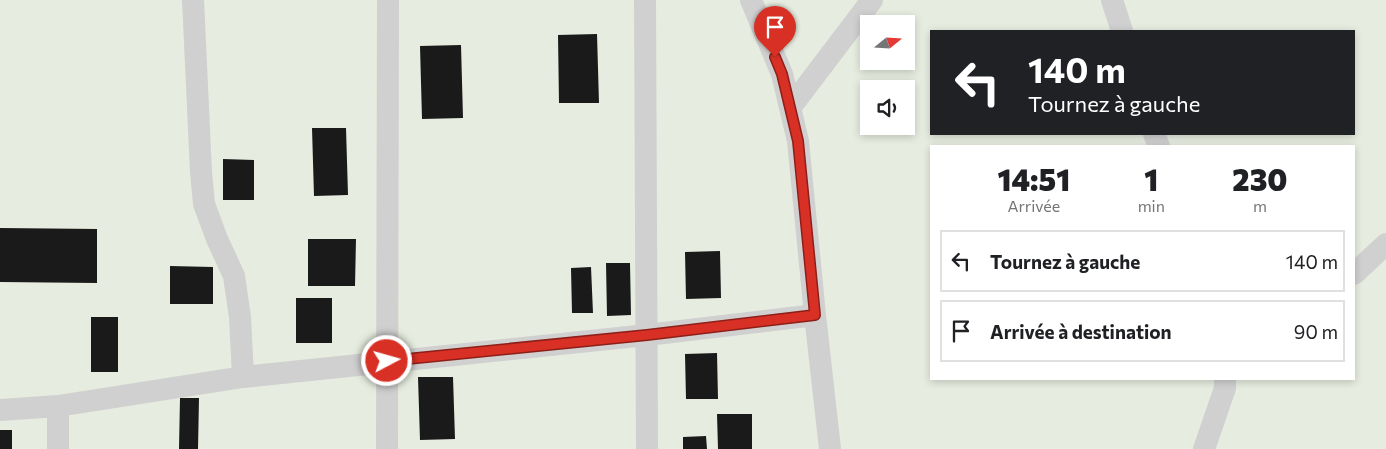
<!DOCTYPE html>
<html lang="fr">
<head>
<meta charset="utf-8">
<style>
	:root { --surface:#fff; --page:#f2f2f2; --text:#202124; --muted:#757577; --line:#e0e0e0 }
	body { margin:0; font-family:Commissioner,sans-serif; background:var(--page); color:var(--text); height:100vh; display:flex; flex-direction:column; font-size:19px; white-space:nowrap }
	* { box-sizing:border-box; margin:0 }
	p { font-size:16px; color:var(--muted) }
	.icon { flex:none; width:28px; height:28px; fill:none; stroke:currentColor; stroke-width:2; stroke-linecap:round; stroke-linejoin:round }
	.map { position:relative; flex:1; overflow:hidden }
	.details { position:absolute; left:930px; top:145px; width:425px; height:235px; display:flex; flex-direction:column; background:var(--surface); border-radius:0px; box-shadow:0 2px 8px #0003 }
	.details>* { flex:none }
	.banner { position:absolute; left:930px; top:30px; width:425px; height:105px; border-radius:0px; box-shadow:0 2px 8px #0003; background:#202124; color:#fff; overflow:hidden }
	.needle { width:32px; rotate:72deg }
	.tools { position:absolute; left:860px; top:15px; display:grid; gap:10px }
	.tools a { display:grid; place-items:center; width:55px; height:55px; border-radius:0px; background:var(--surface); box-shadow:0 2px 8px #0003; font-size:25px }
	.pin { position:absolute; display:grid; place-items:center; width:42px; height:42px; color:#fff; margin:-51px -21px; border-radius:50% 50% 50% 0; rotate:-45deg; box-shadow:0 0 5px #0007 }
	.pin .icon { rotate:45deg }
	.me { position:absolute; width:55px; margin:-28px; rotate:84deg; stroke-linejoin:round; filter:drop-shadow(0 0 4px #0008) }
	.turn { display:flex; align-items:center; gap:18px; height:105px; padding:0 15px; font-size:22px }
	.turn .icon { width:65px; height:65px; stroke-width:2.5 }
	.turn b { display:block; font-size:35px; line-height:42px }
	.eta { display:flex; justify-content:space-evenly; align-items:center; height:85px; text-align:center }
	.eta b { font-size:30px; font-weight:800; line-height:35px }
	ul { padding:0; list-style:none }
	li { display:flex; align-items:center; gap:15px; height:62px; margin:0 10px 8px; padding:0 5px; border:2px solid var(--line); border-radius:0px }
	li div { flex:1 }
	li b { display:block; font-size:19px }
	li em { font-style:normal }
	.map>svg:first-child { display:block }
	.green { fill:#e6ecdf; fill-rule:evenodd }
	.building { fill:#1a1a1a }
	.lines { fill:none; stroke-linecap:round; stroke-linejoin:round }
	.minor { stroke:#d0d0d0; stroke-width:22 }
	.route-casing { stroke:#8d1f18; stroke-width:12 }
	.route { stroke:#d93025; stroke-width:9 }
</style>
</head>
<body>
<div class="map">
<svg width="1386" height="449" viewBox="0 0 1386 449">
	<rect width="100%" height="100%" fill="#fff"/>
	<path class="green" d="M0 0H1386V449H0ZM869 24H906V61H869ZM931 31H1354V134H931ZM869 89H906V126H869ZM931 146H1354V379H931Z"/>
	<path class="building" d="M597 34 599 103H559L558 35Z
		M461 45 463 118 422 119 420 46Z
		M312 128H346L348 195 314 196Z
		M223 159 254 160V200H223Z
		M0 228 97 229V283L0 282Z
		M308 239H356L355 286H308Z
		M720 251 721 298 686 299 685 252Z
		M606 263H630L631 315 607 316Z
		M170 266 213 267V304H170Z
		M591 267 593 313H572L571 268Z
		M296 298H332V343H296Z
		M91 317H118V372H91Z
		M717 353 718 399H686L685 354Z
		M418 377H453L455 439 420 440Z
		M180 398H199L198 449H179Z
		M717 414H752V449H718Z
		M0 430H12V449H0Z
		M706 436 707 449H683V437Z"/>
	<g class="lines">
		<path class="minor" d="M193 0 201 172 204 204 217 239 234 276 240 317 243 377
			M645 0 647 449
			M751 0 782 74 798 141 815 315 830 449
			M1112 0 1122 31
			M790 108 872 0
			M1154 134 1159 146
			M1354 274 1386 244
			M58 406V449
			M0 410 58 406 243 377 647 335 815 315
			M387 449 388 0
			M1204 449 1225 388V379"/>
	</g>
	<g class="lines">
		<g class="route-casing">
			<path id="route" d="M387 361 647 335 815 315 798 141 782 74 775 57"/>
		</g>
		<use href="#route" class="route"/>
	</g>
</svg>
<div class="tools">
<a><svg class="needle" viewBox="-14 -14 28 28"><path d="M0-13l5 13h-10z" fill="#e53935"/><path d="M0 13l5-13h-10z" fill="#757577"/></svg></a>
<a><svg class="icon" aria-label="sound" viewBox="0 0 24 24"><path d="M4 9h4l5-4v14l-5-4H4zM17 9q2 3 0 6"/></svg></a>
</div>
<div class="pin" style="left:775px;top:57px;background:#d93025"><svg class="icon" aria-label="arrive" viewBox="0 0 24 24"><path d="M6 21V4h12l-3 4 3 4H6"/></svg></div>
<svg class="me" style="left:387px;top:361px" viewBox="-20 -20 40 40"><circle r="17" fill="#d93025" stroke="#fff" stroke-width="3"/><path d="M0-11L8 9 0 5-8 9z" fill="#fff"/></svg>
<div class="banner">
<div class="turn"><svg class="icon" aria-label="left" viewBox="0 0 24 24"><path d="M17 20v-9H6M10 6l-5 5 5 5"/></svg><div><b>140 m</b>Tournez à gauche</div></div>
</div>
<section class="details">
<div class="eta">
<div><b>14:51</b><p>Arrivée</p></div>
<div><b>1</b><p>min</p></div>
<div><b>230</b><p>m</p></div>
</div>
<ul>
<li><svg class="icon" aria-label="left" viewBox="0 0 24 24"><path d="M17 20v-9H6M10 6l-5 5 5 5"/></svg><div><b>Tournez à gauche</b></div><em>140 m</em></li>
<li><svg class="icon" aria-label="arrive" viewBox="0 0 24 24"><path d="M6 21V4h12l-3 4 3 4H6"/></svg><div><b>Arrivée à destination</b></div><em>90 m</em></li>
</ul>
</section>
</div>
</body>
</html>
